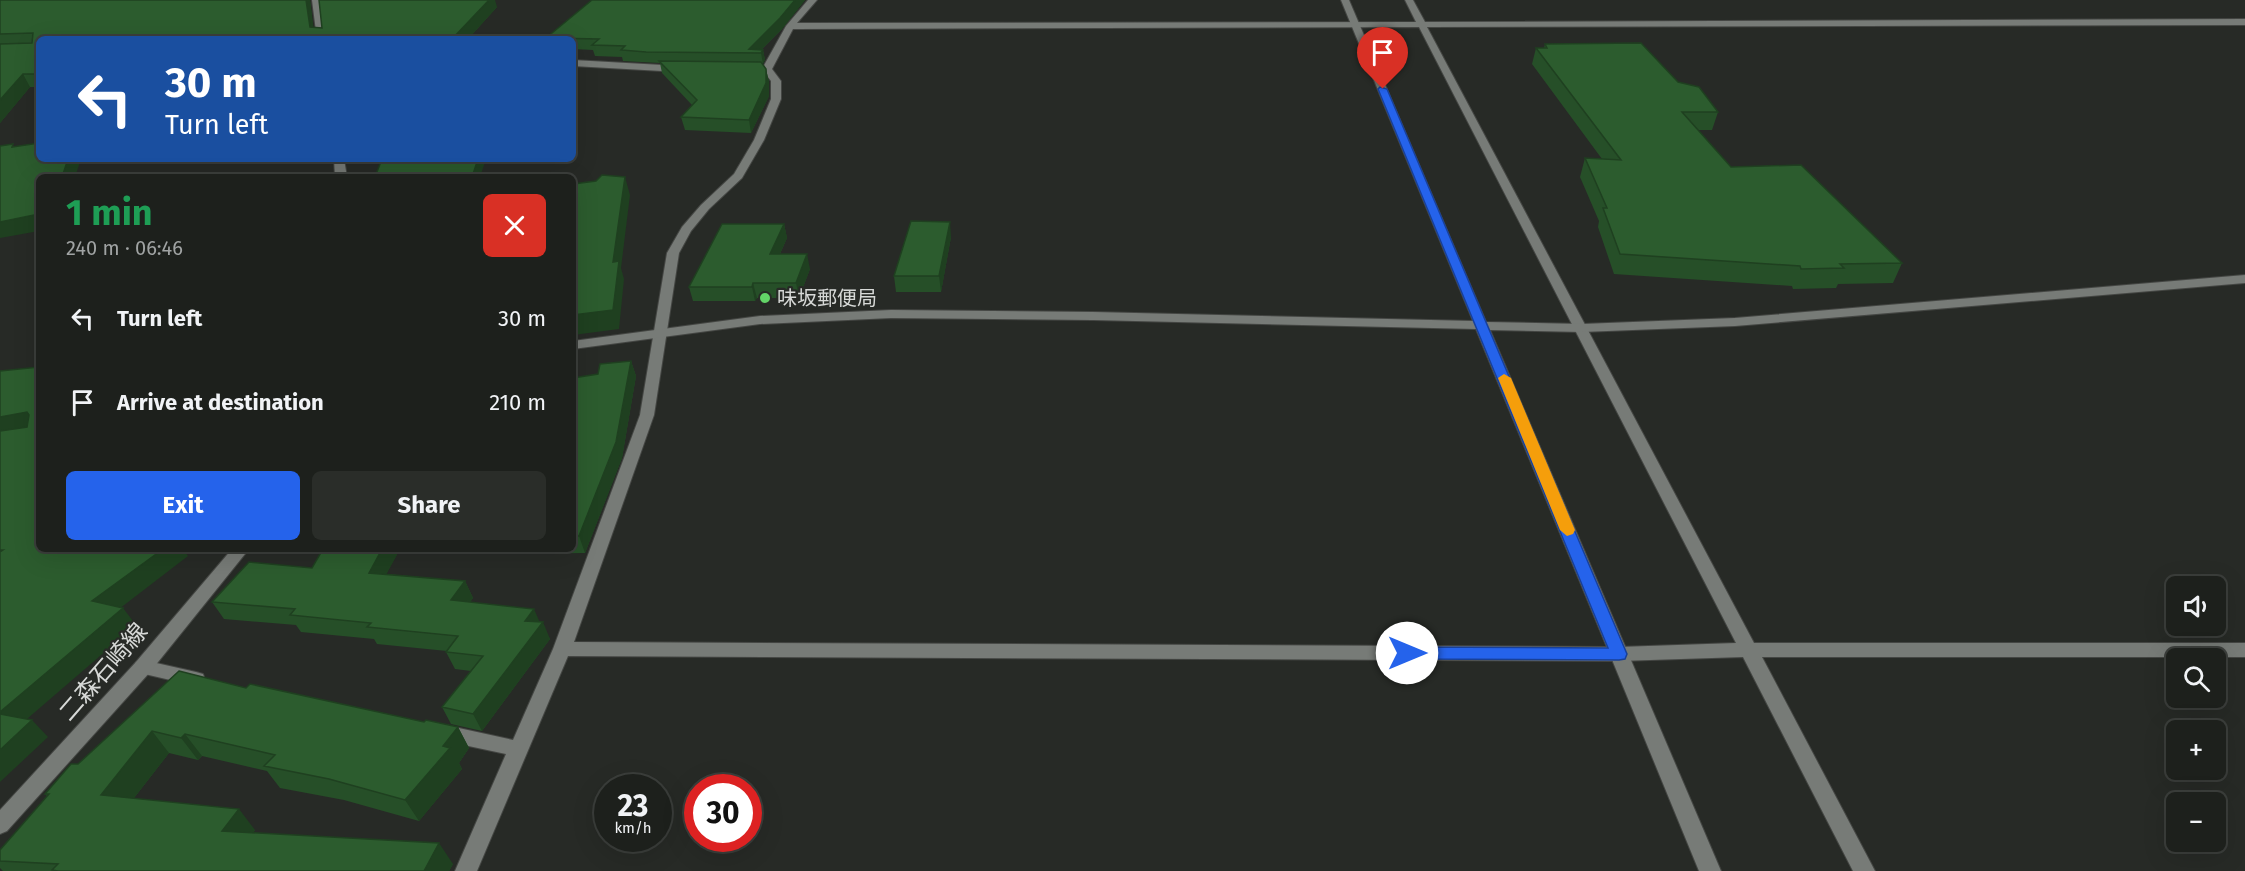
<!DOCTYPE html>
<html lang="en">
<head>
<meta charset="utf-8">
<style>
	:root { --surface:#1d201c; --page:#2a2d29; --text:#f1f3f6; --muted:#a0a3a3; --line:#3b3e3b; --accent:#2563eb }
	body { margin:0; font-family:"Fira Sans","Noto Sans JP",sans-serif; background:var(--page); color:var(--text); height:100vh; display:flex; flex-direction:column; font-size:22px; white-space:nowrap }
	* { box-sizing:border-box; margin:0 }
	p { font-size:20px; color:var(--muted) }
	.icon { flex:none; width:33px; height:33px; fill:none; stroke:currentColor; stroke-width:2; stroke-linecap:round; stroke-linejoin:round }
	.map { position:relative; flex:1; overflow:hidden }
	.panel { position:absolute; left:36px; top:174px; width:540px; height:378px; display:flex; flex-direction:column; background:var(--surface); border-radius:9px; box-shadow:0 6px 24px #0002,0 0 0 2px var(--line) }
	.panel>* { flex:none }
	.hud { position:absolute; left:36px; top:36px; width:540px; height:126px; border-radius:9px; box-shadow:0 6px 24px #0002,0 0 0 2px var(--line); background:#1a4fa0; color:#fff; overflow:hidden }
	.tools { position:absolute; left:2166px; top:576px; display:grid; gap:12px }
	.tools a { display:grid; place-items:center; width:60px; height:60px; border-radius:9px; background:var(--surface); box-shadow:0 6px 24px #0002,0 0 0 2px var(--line); font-size:30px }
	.speed { position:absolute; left:594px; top:774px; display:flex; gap:12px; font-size:30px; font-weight:700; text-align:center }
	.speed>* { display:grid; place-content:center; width:78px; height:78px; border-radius:50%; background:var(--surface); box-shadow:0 6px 24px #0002,0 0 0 2px var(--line); line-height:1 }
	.speed small { font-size:15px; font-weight:400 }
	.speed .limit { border:9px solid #d22; background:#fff; color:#111 }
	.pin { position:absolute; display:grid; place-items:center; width:51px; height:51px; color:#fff; margin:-62px -26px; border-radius:50% 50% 50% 0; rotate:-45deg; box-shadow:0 0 6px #0007 }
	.pin .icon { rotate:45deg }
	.me { position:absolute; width:66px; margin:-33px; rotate:90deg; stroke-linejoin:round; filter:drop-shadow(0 0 4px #0008) }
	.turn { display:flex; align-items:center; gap:21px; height:126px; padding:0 30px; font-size:27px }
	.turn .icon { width:78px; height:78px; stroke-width:2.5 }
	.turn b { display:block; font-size:42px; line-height:51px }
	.round { display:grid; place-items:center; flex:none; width:63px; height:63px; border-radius:9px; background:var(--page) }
	.summary { display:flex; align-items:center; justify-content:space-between; height:102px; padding:0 30px }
	h1 { font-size:36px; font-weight:700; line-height:45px; color:#1e9e55 }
	.primary-button { display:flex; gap:12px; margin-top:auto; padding:12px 30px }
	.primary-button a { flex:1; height:69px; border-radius:9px; background:var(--accent); color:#fff; font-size:24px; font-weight:700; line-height:69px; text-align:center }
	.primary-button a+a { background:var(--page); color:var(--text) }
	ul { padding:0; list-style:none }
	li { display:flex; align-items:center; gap:18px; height:84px; padding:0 30px }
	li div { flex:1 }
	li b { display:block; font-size:22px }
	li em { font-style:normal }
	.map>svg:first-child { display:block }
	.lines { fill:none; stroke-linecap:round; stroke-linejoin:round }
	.minor-casing { stroke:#444643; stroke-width:2 }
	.tertiary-casing { stroke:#444643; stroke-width:2 }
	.secondary-casing { stroke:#444643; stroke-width:2 }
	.minor { fill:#777b77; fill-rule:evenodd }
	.tertiary { fill:#777b77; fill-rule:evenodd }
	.secondary { fill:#777b77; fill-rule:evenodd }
	.wall { fill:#264f28 }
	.shaded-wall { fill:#1f4020 }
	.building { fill:#2c5c2e; stroke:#1f4020; stroke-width:1.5 }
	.route { fill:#2563eb; stroke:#184099; stroke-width:1.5 }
	.slow { fill:#f59e0b }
	.poi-dot { fill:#63d468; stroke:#272a26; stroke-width:2 }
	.labels { text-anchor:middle; stroke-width:4.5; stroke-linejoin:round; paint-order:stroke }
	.poi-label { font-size:20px; fill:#d7d9d7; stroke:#272a26; text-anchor:start }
	.near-street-label { font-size:24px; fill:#d7d9d7; stroke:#272a26 }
</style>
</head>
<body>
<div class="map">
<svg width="2245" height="871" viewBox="0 0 2245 871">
	<rect width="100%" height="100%" fill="#272a26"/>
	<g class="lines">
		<g class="minor-casing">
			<path id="minor" d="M808 0H817L797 23 1416 22 1405 0H1413L1425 22 2245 19V25L1427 27 1754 643H2245V657H1762L1875 871H1853L1743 657 1619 661 568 656 477 871H455L506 754 445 741 438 739 435 733 438 727 445 725 513 740 553 649 640 415 667 253 682 227 701 205 734 174 754 140 771 99V81L762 69 786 26ZM1419 27 1736 643 1619 647 574 642 654 415 679 253 691 231 709 209 742 178 764 140 781 99V81L772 69 793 29Z
				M573 60 680 66 685 69 680 72 573 66Z
				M143 660 196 672 203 674 205 679 203 684 196 686 136 672 134 667 136 662Z"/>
		</g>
		<g class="tertiary-casing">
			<path id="tertiary" d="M1341 0H1349L1486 322 1582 324 1735 318 2245 275V283L1735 326 1582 332 1490 330 1721 871H1699L1476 329 1093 320 891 318 760 324 573 349V341L760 316 891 310 1093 312 1473 321Z"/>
		</g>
		<g class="secondary-casing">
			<path id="secondary" d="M312 0H320L325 39H317Z
				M334 159H344L347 177H335Z
				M232 549H249L150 672 7 831 0 834V810L136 662Z"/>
		</g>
		<use href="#minor" class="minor"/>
		<use href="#tertiary" class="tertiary"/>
		<use href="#secondary" class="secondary"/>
	</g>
	<path class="wall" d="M0 0H310L313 27 322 28 497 7 468 39H39V87H30L0 123Z
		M592 0H805L782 29 762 49 763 50 765 60 762 64 766 69 769 82V96L751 133 685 130 681 117 692 105 662 73 660 63 623 61 622 57 595 56 593 50 573 49V39H547L546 38Z
		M1545 44 1678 82 1718 112 1712 130H1698L1731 167 1902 263 1893 283 1838 284 1836 288 1793 289 1792 286 1614 274 1598 227 1599 221 1580 177 1585 158 1602 159 1532 64 1536 48H1544Z
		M784 224 787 238 780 254 810 269 799 298H757L755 301H693L689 287Z
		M951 237 941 292H896L894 276Z
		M631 361 636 376 622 458 585 553 508 554 506 549H573V378L598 374Z
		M323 549H400L386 574 465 581 473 598 470 602 540 622 550 639 482 731 451 724 442 707 471 671 455 669 446 652 447 651 377 644 374 639 301 632 296 625 224 619 212 602 312 568Z
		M246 688 424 722 458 727 469 748 459 763 462 769 419 821 344 800 280 788 267 771 202 756 198 760 169 753 134 798 255 830 253 833 453 864 449 871H3L0 868V850L47 796 45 794 78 764Z"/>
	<path class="shaded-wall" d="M306 0H310L315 39 310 27Z
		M489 0H495L497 7 468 39H452Z
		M795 0H805L782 29 758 53 749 49Z
		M763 50 765 60 763 64 761 53Z
		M766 69 769 82V96L751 133 749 120Z
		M23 74 30 87 0 123V100Z
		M68 159H81L75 177H62Z
		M478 159H486L480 177H472Z
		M625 177 630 195 621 268 624 279 619 329 573 335V315L613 262Z
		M39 214V231L0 238V222Z
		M950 222 951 237 941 292 939 276Z
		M784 224 787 238 773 269 770 254Z
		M807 254 810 269 799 298 796 283Z
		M753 283 757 298 755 301 752 287Z
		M631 361 636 376 622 458 585 553 579 536Z
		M27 412 39 429 0 436V417Z
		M163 549H183L188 556 106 619 92 601Z
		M382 549H400L378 590 369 573Z
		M465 581 473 598 459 617 451 600Z
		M123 608 136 625 13 731 0 717V712Z
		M534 609 541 625 543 622 550 639 482 731 473 714 525 621Z
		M32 720 48 737 0 782V750Z
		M458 727 469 748 459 763 462 769 419 821 405 800 443 746Z
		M152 731 169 753 120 816 101 795Z
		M185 734 202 756 198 760 181 738Z
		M239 809 255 830 239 852 222 831Z
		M439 843 453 864 449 871H424Z"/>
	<path class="building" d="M0 0H306L310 27 322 28 319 0H489L452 39H39V74H23L0 100V44L32 43 33 33 0 34Z
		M592 0H795L780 18 749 49 763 50 761 53 646 52 621 50 625 46 592 45 599 39 546 38Z
		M1641 43 1678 82 1699 87 1718 112H1682L1731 167 1801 165 1902 263 1840 264 1844 268 1801 269 1800 266 1620 254 1603 208H1607L1585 158 1621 160 1536 48H1547L1545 44Z
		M659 61 761 62 766 69V83L749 120 681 117 697 100Z
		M39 143V159H68L62 177H39V214L0 222V146L13 144 12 147Z
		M382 159H478L472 177H375Z
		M602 175 625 177 613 262 619 261 613 310 573 315V184L596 181Z
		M911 221 950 222 939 276H894Z
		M722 224H784L770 254H807L796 283H753L752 287H689Z
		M631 361 616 442 579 536H573V378L598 374 600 364Z
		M39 367V549H163L92 601 123 608 0 712V552L3 550H0V431L27 427 29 415 27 412 0 417V371Z
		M323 549H382L369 573 465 581 451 600 534 609 525 621 543 622 473 714 442 707 483 656 446 652 458 636 367 627 371 623 290 615 295 609 212 602 249 562 312 568Z
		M179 671 246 688 250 684 424 722 426 720 458 727 443 746 450 748 405 800 329 779 264 766 275 755 185 734 181 738 152 731 101 795 239 809 222 831 439 843 424 871H58L52 870 58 864 0 861V850L49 794H45L71 764H78Z
		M0 714 32 720 0 750Z"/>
	<path class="route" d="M1380 87 1387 89 1627 654 1625 659 1619 660 1407 659 1401 657 1399 653 1401 648 1407 647 1608 648 1378 89Z"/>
	<path class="slow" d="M1504 374 1511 378 1575 530 1573 534 1567 536 1560 530 1498 378Z"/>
	<circle class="poi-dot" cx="765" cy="298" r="6"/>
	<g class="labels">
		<g class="poi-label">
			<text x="777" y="305">味坂郵便局</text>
		</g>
		<g class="near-street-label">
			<text transform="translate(103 672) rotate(-49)" y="8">二森石崎線</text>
		</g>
	</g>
</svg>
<div class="tools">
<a><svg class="icon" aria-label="sound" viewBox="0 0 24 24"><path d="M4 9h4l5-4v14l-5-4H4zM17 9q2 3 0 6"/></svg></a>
<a><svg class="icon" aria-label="search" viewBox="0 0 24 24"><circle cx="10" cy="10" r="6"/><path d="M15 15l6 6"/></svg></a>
<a>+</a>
<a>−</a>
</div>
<div class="speed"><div>23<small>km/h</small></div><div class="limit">30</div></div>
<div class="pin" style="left:1383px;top:89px;background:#d93025"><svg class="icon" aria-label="arrive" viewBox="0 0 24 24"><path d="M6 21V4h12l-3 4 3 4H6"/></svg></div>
<svg class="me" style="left:1407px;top:653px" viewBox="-20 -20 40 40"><circle r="19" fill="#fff"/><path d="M0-13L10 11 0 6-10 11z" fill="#2563eb"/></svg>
<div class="hud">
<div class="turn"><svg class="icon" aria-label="left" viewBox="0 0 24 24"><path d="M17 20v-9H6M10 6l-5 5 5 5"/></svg><div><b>30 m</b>Turn left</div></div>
</div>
<section class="panel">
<div class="summary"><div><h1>1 min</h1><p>240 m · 06:46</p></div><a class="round" style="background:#d93025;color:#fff"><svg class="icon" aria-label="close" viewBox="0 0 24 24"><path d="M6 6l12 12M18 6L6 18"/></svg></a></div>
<ul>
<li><svg class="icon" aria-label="left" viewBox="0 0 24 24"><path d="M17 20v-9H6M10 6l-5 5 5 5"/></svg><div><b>Turn left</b></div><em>30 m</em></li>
<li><svg class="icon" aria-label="arrive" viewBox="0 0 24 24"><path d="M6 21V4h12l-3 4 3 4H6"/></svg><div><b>Arrive at destination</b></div><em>210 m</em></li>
</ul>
<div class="primary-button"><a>Exit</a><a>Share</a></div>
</section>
</div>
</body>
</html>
